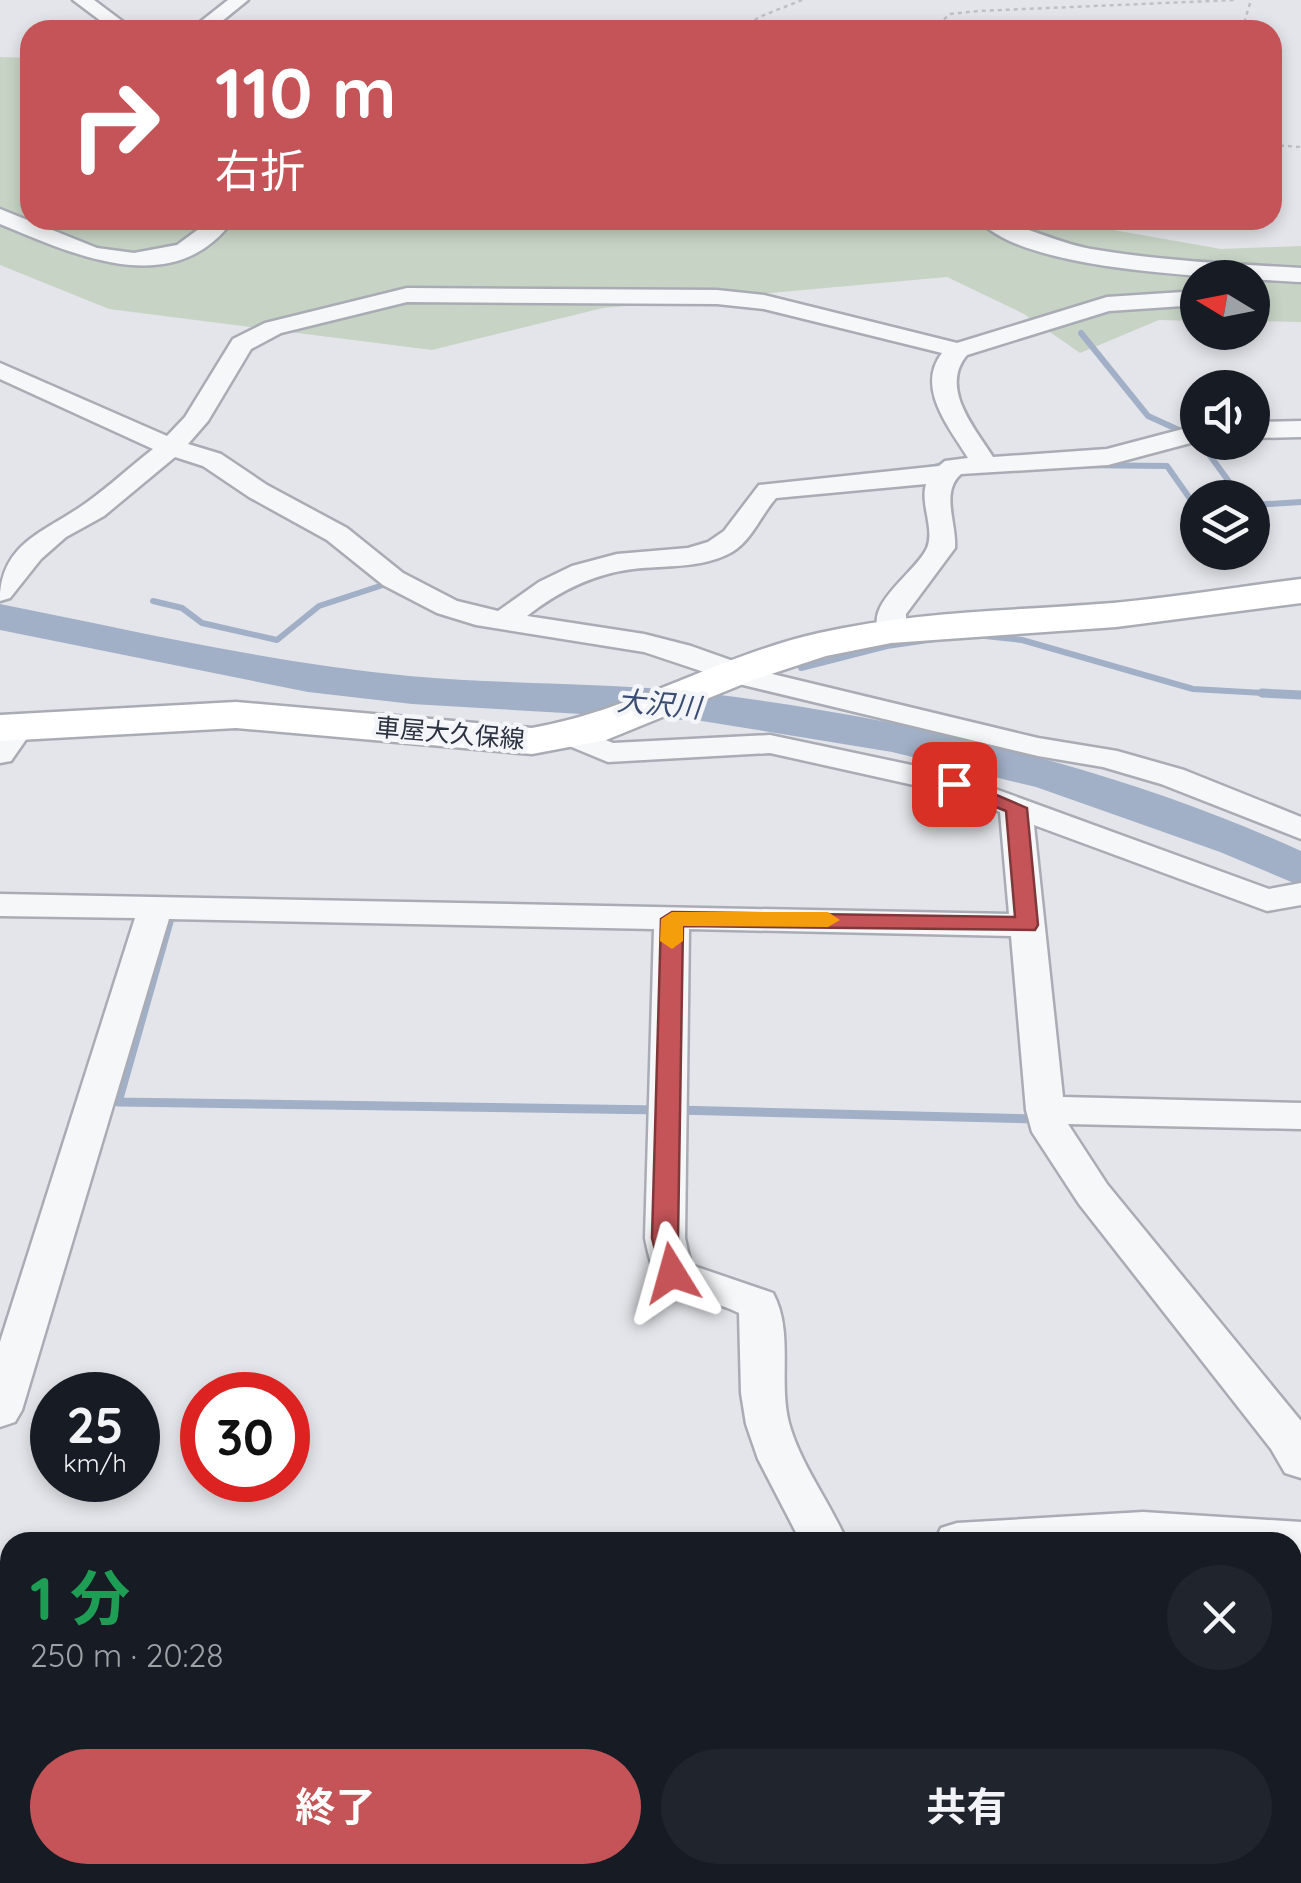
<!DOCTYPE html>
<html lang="ja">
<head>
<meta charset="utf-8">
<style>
	:root { --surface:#171b24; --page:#20242c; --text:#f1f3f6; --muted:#9ea1a6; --accent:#c45458 }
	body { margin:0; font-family:Quicksand,"Noto Sans JP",sans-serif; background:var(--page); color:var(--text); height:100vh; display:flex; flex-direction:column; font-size:38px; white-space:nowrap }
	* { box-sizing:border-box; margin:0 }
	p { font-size:32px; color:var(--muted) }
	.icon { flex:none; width:55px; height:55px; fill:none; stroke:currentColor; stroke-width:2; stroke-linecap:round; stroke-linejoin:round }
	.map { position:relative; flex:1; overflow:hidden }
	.details { position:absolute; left:0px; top:1532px; width:1302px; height:352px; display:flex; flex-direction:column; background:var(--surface); border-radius:30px 30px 0 0; box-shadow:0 5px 15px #0003 }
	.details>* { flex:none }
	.guide { position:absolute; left:20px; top:20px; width:1262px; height:210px; border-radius:30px; box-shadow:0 5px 15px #0003; background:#c45458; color:#fff; overflow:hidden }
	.needle { width:65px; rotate:280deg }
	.controls { position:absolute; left:1180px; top:260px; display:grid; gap:20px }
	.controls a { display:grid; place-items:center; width:90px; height:90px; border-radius:50%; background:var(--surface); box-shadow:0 5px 15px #0003; font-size:50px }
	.speed { position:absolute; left:30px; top:1372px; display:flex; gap:20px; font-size:50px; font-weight:700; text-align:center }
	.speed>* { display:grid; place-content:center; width:130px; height:130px; border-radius:50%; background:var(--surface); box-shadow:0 5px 15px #0003; line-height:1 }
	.speed small { font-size:25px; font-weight:400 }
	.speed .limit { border:15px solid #d22; background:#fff; color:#111 }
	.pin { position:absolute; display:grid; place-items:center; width:85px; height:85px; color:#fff; margin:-42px; border-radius:20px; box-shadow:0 5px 15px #0006 }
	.me { position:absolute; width:110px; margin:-55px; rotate:352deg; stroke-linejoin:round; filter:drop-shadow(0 0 8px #0008) }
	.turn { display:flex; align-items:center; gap:35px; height:210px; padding:0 30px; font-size:45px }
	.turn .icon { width:130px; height:130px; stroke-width:2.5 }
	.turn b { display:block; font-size:70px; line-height:85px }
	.round { display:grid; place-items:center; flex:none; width:105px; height:105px; border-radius:52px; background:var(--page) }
	.headline { display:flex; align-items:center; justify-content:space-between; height:170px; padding:0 30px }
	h1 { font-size:60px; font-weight:700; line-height:75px; color:#1e9e55 }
	.button { display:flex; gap:20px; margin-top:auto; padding:20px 30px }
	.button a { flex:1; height:115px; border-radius:60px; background:var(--accent); color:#fff; font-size:40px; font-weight:700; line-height:115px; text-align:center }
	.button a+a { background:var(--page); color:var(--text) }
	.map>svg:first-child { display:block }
	.green { fill:#c7d4c5 }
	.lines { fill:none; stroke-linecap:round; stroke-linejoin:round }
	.stream-far1 { stroke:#a2b0c7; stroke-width:6 }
	.stream { stroke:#a2b0c7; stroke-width:9 }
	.river { fill:#a2b0c7; fill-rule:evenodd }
	.minor-casing { stroke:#a9acb4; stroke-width:5 }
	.secondary-casing { stroke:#a9acb4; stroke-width:5 }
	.path-far1 { stroke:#bec0c5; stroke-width:2.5; stroke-dasharray:4 4; stroke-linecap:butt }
	.path { stroke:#bec0c5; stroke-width:6; stroke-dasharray:10 10; stroke-linecap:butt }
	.minor { fill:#f6f7f9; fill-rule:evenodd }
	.secondary { fill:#fff; fill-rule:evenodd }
	.route { fill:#c45458; stroke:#7f3739; stroke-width:2.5 }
	.slow { fill:#f59e0b }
	.labels { text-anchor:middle; stroke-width:9; stroke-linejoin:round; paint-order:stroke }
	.street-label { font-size:25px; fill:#2d3241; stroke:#f3f5f8 }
	.water-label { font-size:28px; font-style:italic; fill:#3a4c72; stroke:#f3f5f8 }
</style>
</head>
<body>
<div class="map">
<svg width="1301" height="1883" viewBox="0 0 1301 1883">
	<rect width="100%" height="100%" fill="#e4e5ea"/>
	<path class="green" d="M0 57 30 58V220H1057L1221 249 1301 246V322L1253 321 1252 278H1198L1197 321 1159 320 1080 353 1024 314 947 277 603 308 432 350 109 309 0 265Z"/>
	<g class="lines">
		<path class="stream-far1" d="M1081 333 1148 416 1181 431
			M1200 442 1241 498
			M1074 465 1167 466 1198 510
			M926 469 972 458
			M1252 505 1301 502
			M153 601 182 608 202 623 277 640 319 606 389 583
			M975 635 1022 640 1193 689 1301 695
			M801 668 887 646 935 639"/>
		<path class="stream" d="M1262 693 1301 695
			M163 918 169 922 118 1102 661 1110
			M676 1110 1036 1119"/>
		<path class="river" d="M0 604C136 631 271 663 409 676 507 685 606 682 704 693 907 718 1114 766 1301 851V886L1220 852 1036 787 892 752 702 721 412 704 308 692 0 630Z"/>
		<g class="minor-casing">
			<path id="minor" d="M73 0H94L134 30H113Z
				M228 0H248L211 30H190Z
				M0 209 97 248 134 253 177 245 211 220H233C174 302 73 254 0 224Z
				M979 220C1017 220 1052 242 1091 249 1160 261 1231 264 1301 268V282C1231 277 1026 274 979 220Z
				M407 288 717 290 764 295 957 343 1107 297 1198 291V305L1109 311 967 355C939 388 975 428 993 457L1107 449 1198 425V441L1108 465 961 474C940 492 957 524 955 548L906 614V630L901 636H881C861 605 915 574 927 548 935 529 920 504 926 484L776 498C761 515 752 540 732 552 702 569 665 565 633 569 593 574 559 591 527 616L644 634 691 646 764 672 1038 738 1117 751 1184 770 1301 817V839L1161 784 1103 767 1038 756 743 685 644 652 476 625 437 613 383 585 327 540 249 497 203 466 175 457 104 516 66 537 41 559 10 598 0 601C0 542 46 532 86 503 110 486 131 466 153 449L0 379V363L167 436 185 417 233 339 265 323ZM407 302 717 304 764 309 942 353C915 388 950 428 968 458L945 461 939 466 759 485 724 531 708 542 688 548 617 554 572 566 539 582 498 611 457 601 403 573 347 528 267 485 221 454 188 444 208 421 251 349 281 333Z
				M1301 421V437L1252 438V422Z
				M18 719 29 721 34 728 11 761 0 763V731L7 721Z
				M573 727 613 743 770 735 954 774 1269 889 1301 883V905L1267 911 1034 825 1063 1097 1301 1103V1129L1068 1124 1107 1184 1301 1421V1478L1285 1473 1271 1449 1079 1204 1032 1132 1026 1110 1011 936 689 929 685 1238 691 1265 773 1293C794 1332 778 1380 789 1423 801 1466 830 1502 847 1542H801L758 1459 746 1424 741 1393 739 1313C682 1285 660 1317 645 1238L654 929 169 919 22 1410 15 1422 0 1427V1342L135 918 0 916V894L1009 914 1000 812 945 792 770 753 608 762 562 743 557 736 562 729Z
				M1143 1512 1301 1522V1560H1292V1542H934L941 1528 957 1523Z
				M10 1677V1721L0 1723V1679Z"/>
		</g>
		<g class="secondary-casing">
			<path id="secondary" d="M1301 579V603L1116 627 891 643 826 656 753 680 606 740 532 754 236 728 0 741V715L236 702 532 728C632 711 720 655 819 633 916 611 1014 611 1113 603 1176 597 1238 587 1301 579Z"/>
		</g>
		<path class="path-far1" d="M742 30 759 17 802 0
			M932 30 950 14 978 11 1234 0
			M1242 30 1251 0
			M1272 145 1301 147"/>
		<path class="path" d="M783 1875 784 1883"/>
		<use href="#minor" class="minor"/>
		<use href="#secondary" class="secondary"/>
	</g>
	<path class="route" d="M954 777 1027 808 1038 925 1035 930 683 926 678 1238 685 1273 681 1280H663L652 1238 661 919 672 912 1015 917 1006 811 947 788 944 784Z"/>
	<path class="slow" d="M672 912H828L840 920 828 927 683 926V941L672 949 660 941 661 919Z"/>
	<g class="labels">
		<g class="street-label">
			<text transform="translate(450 733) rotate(5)" y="9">車屋大久保線</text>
		</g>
		<g class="water-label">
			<text transform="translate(659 704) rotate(5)" y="10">大沢川</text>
		</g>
	</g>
</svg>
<div class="controls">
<a><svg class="needle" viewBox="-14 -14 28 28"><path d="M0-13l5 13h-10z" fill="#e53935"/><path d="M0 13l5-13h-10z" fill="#9ea1a6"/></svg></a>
<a><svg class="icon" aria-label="sound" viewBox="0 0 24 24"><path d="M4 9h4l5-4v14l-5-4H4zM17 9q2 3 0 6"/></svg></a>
<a><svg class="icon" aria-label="layers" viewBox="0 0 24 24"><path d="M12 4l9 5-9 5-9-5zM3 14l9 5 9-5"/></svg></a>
</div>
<div class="speed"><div>25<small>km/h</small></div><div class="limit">30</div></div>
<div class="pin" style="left:954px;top:784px;background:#d93025"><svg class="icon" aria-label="arrive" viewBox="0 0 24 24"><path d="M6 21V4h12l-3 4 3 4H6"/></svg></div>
<svg class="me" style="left:672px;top:1273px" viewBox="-20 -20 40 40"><path d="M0-17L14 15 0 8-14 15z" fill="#c45458" stroke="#fff" stroke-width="4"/></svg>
<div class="guide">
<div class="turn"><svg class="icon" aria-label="right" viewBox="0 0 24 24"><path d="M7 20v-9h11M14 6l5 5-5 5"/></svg><div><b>110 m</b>右折</div></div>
</div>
<section class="details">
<div class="headline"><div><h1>1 分</h1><p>250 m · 20:28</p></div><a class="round"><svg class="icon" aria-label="close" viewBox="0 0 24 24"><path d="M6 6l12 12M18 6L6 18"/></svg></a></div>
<div class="button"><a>終了</a><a>共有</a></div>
</section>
</div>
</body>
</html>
